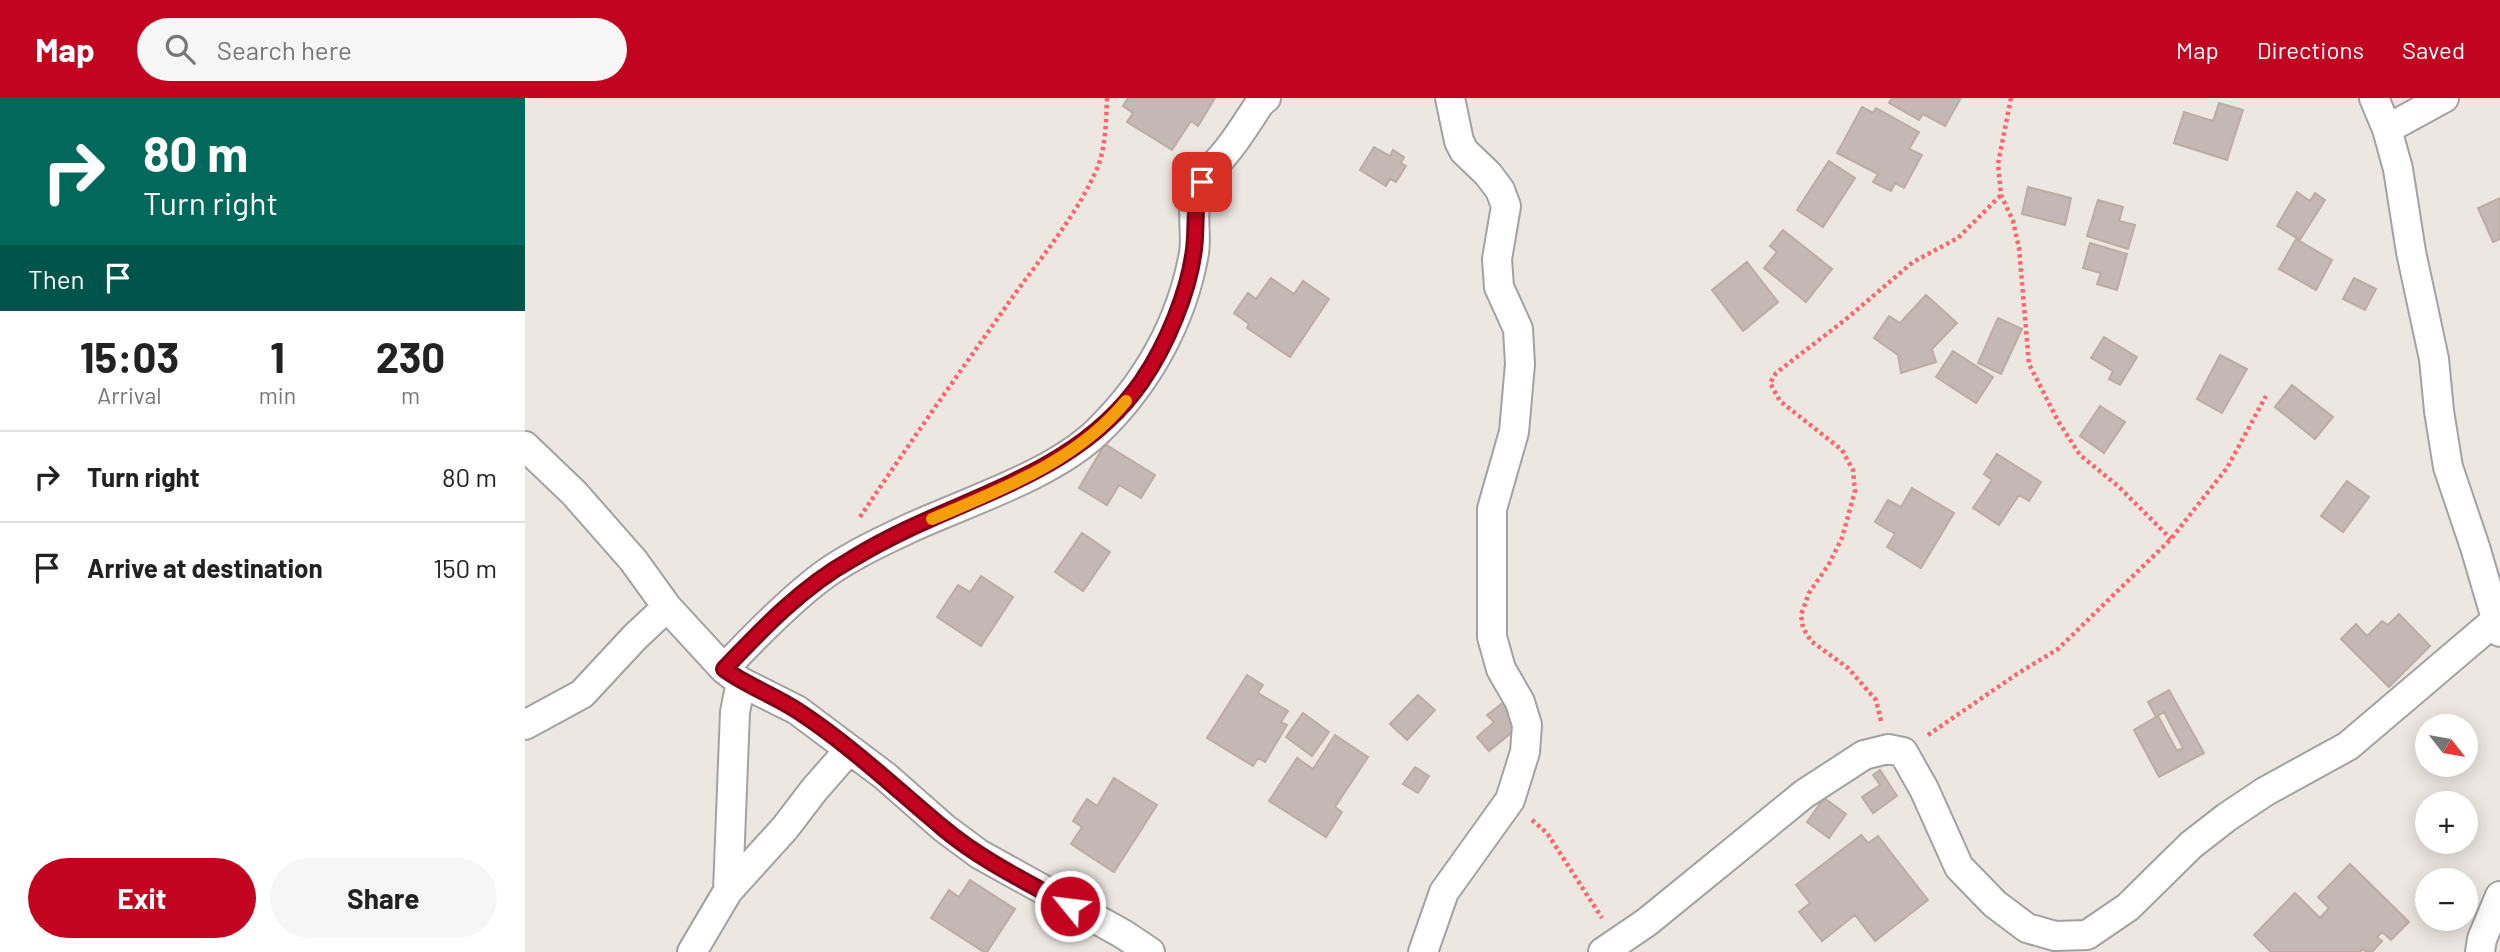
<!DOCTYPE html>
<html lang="en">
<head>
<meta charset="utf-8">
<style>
	:root { --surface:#fff; --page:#f6f6f6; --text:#222; --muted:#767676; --line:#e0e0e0; --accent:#c20420 }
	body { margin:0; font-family:Barlow,sans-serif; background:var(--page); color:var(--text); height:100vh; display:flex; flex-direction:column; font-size:26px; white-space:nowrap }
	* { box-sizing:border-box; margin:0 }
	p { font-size:23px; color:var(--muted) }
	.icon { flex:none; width:38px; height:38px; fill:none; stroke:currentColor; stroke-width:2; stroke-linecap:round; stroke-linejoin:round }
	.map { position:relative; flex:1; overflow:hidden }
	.details { display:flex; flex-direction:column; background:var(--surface); width:525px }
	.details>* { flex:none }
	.banner { background:#00695c; color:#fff; overflow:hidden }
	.needle { width:46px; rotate:121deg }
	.controls { position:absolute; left:1890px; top:616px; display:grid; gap:14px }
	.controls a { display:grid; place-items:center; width:63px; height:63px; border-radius:50%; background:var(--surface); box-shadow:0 4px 18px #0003; font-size:35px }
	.pin { position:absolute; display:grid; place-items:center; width:60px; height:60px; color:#fff; margin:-30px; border-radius:14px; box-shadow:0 4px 10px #0006 }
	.me { position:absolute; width:77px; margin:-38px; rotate:299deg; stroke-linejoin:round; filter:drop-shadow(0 0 5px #0008) }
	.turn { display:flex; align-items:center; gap:24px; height:147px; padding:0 28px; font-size:32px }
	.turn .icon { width:91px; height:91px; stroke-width:2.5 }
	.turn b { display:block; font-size:49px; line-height:60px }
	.then { display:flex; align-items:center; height:66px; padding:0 28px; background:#0003; gap:14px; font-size:26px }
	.eta { display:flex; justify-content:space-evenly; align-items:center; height:119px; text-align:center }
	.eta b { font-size:42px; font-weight:700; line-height:49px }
	.cta { display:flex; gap:14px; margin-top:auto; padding:14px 28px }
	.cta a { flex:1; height:80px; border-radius:42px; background:var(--accent); color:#fff; font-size:28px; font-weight:700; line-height:80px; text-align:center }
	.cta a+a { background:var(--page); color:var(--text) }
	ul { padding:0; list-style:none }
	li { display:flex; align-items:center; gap:21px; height:91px; padding:0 28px; border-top:2px solid var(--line) }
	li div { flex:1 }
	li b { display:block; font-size:26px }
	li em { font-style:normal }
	header { display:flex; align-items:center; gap:42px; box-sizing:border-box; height:98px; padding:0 35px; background:var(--accent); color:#fff }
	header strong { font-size:33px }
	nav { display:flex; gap:38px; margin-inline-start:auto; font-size:24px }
	.search { width:490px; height:63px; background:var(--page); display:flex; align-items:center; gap:18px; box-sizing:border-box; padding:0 24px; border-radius:38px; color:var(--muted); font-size:26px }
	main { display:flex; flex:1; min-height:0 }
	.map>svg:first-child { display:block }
	.building { fill:#c4b8b4; stroke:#beaba3; stroke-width:2 }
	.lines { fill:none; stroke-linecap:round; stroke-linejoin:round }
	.street-casing { stroke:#a2a2a2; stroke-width:32 }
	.path { stroke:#f6686e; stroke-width:4.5; stroke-dasharray:3.5 3.5; stroke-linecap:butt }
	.street { stroke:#fff; stroke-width:28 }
	.route-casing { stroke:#7e0315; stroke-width:18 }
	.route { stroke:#c20420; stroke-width:12 }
	.slow { stroke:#f59e0b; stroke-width:12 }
</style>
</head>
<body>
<header>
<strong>Map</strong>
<div class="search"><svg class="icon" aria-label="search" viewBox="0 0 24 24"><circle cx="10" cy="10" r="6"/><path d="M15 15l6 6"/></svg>Search here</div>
<nav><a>Map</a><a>Directions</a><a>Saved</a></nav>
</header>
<main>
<section class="details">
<div class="banner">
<div class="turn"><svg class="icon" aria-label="right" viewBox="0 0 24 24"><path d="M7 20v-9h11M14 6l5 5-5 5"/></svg><div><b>80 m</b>Turn right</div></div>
<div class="then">Then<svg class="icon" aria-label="arrive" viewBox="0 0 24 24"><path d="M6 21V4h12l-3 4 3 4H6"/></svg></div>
</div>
<div class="eta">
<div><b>15:03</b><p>Arrival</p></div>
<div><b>1</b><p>min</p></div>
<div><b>230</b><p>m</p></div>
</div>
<ul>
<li><svg class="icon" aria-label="right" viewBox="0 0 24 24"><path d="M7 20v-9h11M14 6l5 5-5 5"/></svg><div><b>Turn right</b></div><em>80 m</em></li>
<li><svg class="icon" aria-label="arrive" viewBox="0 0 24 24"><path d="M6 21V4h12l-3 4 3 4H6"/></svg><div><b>Arrive at destination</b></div><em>150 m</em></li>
</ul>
<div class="cta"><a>Exit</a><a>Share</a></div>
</section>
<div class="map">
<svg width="1975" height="854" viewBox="0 0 1975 854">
	<rect width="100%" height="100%" fill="#ede7e1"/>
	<path class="building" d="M603 0H690L673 28 666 23 647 52 602 24 608 15 598 8Z
		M1367 0H1436L1420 28 1398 16 1394 22 1364 5Z
		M1694 5 1718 12 1702 62 1649 45 1659 14 1688 23Z
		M1337 9 1348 15 1351 10 1394 34 1384 51 1397 57 1379 90 1370 85 1366 93 1348 84 1353 76 1312 55Z
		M849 49 865 58 868 52 879 59 876 65 881 68 871 84 865 81 861 88 835 72Z
		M1304 63 1330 80 1298 129 1272 112Z
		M1503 89 1546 100 1540 127 1497 116Z
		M1772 94 1785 103 1790 95 1800 102 1775 142 1752 128Z
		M1975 100V141L1968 144 1953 110Z
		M1573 102 1598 109 1594 123 1610 127 1603 151 1562 138Z
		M1258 132 1307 171 1281 204 1239 170 1252 154 1245 148Z
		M1771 141 1807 162 1791 192 1754 171Z
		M1565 145 1602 156 1592 192 1572 186 1576 175 1558 170Z
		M1222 164 1253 204 1218 233 1187 192Z
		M746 180 769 196 778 183 804 201 765 259 722 230 724 226 709 215 723 195 731 201Z
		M1829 180 1851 191 1840 212 1818 201Z
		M1401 197 1432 225 1407 251 1411 264 1376 275 1373 257 1349 240 1364 218 1375 225Z
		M1473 220 1497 231 1476 276 1453 265Z
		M1579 239 1612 259 1595 287 1584 281 1588 273 1566 260Z
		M1428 253 1468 279 1451 305 1411 279Z
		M1695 257 1722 271 1697 315 1672 301Z
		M1767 287 1808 319 1790 341 1750 309Z
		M1575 308 1600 324 1579 355 1555 338Z
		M580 346 630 377 616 400 594 387 582 407 554 390Z
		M1472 356 1516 384 1504 403 1494 397 1474 427 1448 410 1467 382 1459 376Z
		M1822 383 1844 399 1818 434 1796 418Z
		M1387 390 1429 415 1396 470 1362 449 1370 436 1350 424 1363 402 1376 409Z
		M557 435 585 454 558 493 530 474Z
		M456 478 488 499 456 548 412 519 433 487 445 494Z
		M1874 516 1905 548 1864 589 1816 541 1831 526 1842 538 1857 523 1863 527Z
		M722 577 738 587 733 595 763 613 756 624 762 627 740 664 733 660 728 668 682 640Z
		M1644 592 1679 655 1634 679 1609 632 1633 618 1652 653 1658 650 1639 614 1631 619 1623 604Z
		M893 597 910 612 882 642 865 626Z
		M979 604 997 626 964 653 952 639 969 624 962 617Z
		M778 615 804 634 787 658 761 639Z
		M810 637 843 659 810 709 817 714 801 739 744 703 772 660 788 671Z
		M890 669 904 678 893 695 878 686Z
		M1355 672 1372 698 1348 715 1337 699 1355 687 1348 677Z
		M589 680 632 707 589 774 546 746 557 729 548 723 562 701 572 708Z
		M1299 700 1321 716 1304 740 1282 724Z
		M1336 737 1343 745 1353 738 1403 802 1350 843 1330 817 1297 843 1274 814 1285 805 1271 787Z
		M1825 766 1884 824 1866 842 1857 834 1852 839 1857 843 1847 854H1841L1838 851 1835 854H1746L1729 837 1770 795 1795 820 1804 810 1793 799Z
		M445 782 490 811 462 854H459L406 820 424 792 434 799Z"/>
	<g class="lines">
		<g class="street-casing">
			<path id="street" d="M1849 0 1862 31 1873 71 1886 154 1909 261 1914 313 1923 369 1950 449 1975 534
				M1862 31 1919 0
				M0 348 49 395 108 462 142 509 199 571 216 584 272 612 360 678 419 730 454 756 598 836 625 854
				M199 571C228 540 257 510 291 483 317 462 353 445 383 431 441 404 526 378 572 334 622 286 657 223 669 155 672 136 666 115 672 97 677 78 694 64 705 49 716 35 725 20 735 5L741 0
				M0 627 57 596 110 539 142 509
				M203 793 210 614 216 584
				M167 854 203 793 260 730 289 692 324 652
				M898 854 919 794 985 702 1000 654 1002 627 995 604 976 571 967 539V411L989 334 995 266 993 231 974 189 972 161 981 108 975 92 963 76 939 53 934 43 925 0
				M1078 854 1122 824 1279 696 1339 657 1363 651 1378 654 1399 691 1434 769 1470 806 1502 830 1530 838 1562 837 1603 809 1666 747 1702 719 1741 693 1823 648 1970 523
				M1955 854 1957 841 1975 798"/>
		</g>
		<path class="path" d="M1486 0 1473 66 1476 97 1488 123 1494 150 1504 266 1533 323 1555 357 1593 388 1646 441
			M335 419C382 349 431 279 480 210 511 165 548 124 571 73 581 51 581 24 582 0
			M1356 623 1351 602 1323 570 1286 543 1278 530 1276 517 1284 495 1304 466 1317 440 1330 393 1328 372 1317 352 1255 303 1245 285 1251 275 1320 222 1388 164 1433 140 1476 97
			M1403 637 1492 576 1533 551 1646 441 1702 370 1741 298
			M1007 722 1022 735 1077 820"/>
		<use href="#street" class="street"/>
	</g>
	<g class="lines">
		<g class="route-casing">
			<path id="route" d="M545 808C502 784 456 762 418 730 370 690 325 647 273 613 249 597 222 588 199 571 238 530 277 489 327 461 345 450 364 440 383 431 467 391 561 365 617 283 641 248 664 194 669 151 672 128 668 106 677 84"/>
		</g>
		<use href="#route" class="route"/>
		<path class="slow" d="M407 421C477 391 552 363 601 303"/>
	</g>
</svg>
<div class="controls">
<a><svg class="needle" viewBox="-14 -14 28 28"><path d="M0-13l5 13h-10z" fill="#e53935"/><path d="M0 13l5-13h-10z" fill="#767676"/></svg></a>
<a>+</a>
<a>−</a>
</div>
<div class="pin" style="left:677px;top:84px;background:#d93025"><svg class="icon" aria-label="arrive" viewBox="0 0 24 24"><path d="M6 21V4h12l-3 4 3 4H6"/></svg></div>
<svg class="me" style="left:545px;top:808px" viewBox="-20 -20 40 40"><circle r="17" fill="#c20420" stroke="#fff" stroke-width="3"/><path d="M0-11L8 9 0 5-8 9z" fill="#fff"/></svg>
</div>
</main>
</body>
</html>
